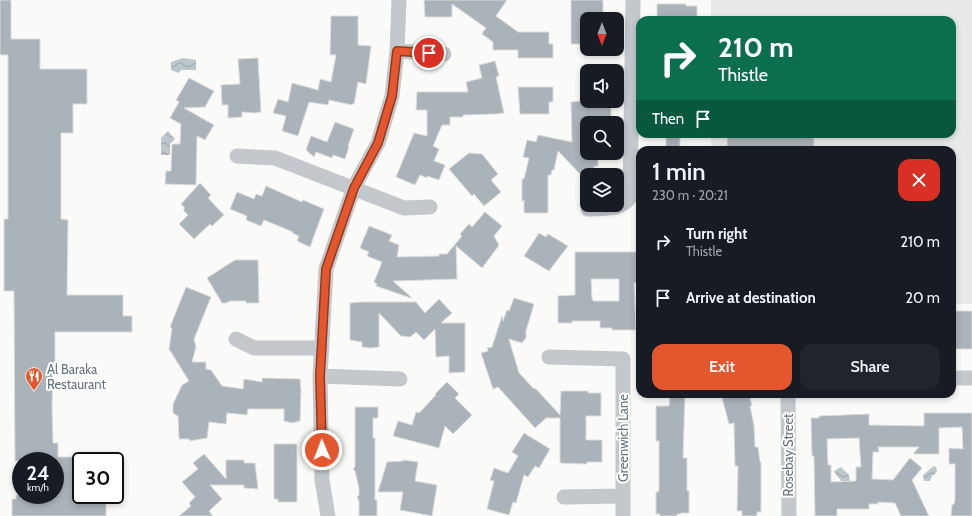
<!DOCTYPE html>
<html lang="en">
<head>
<meta charset="utf-8">
<style>
	:root { --surface:#171b24; --page:#20242c; --text:#f1f3f6; --muted:#9ea1a6; --accent:#e4572e }
	body { margin:0; font-family:Cabin,sans-serif; background:var(--page); color:var(--text); height:100vh; display:flex; flex-direction:column; font-size:15px; white-space:nowrap }
	* { box-sizing:border-box; margin:0 }
	p { font-size:13px; color:var(--muted) }
	.icon { flex:none; width:22px; height:22px; fill:none; stroke:currentColor; stroke-width:2; stroke-linecap:round; stroke-linejoin:round }
	.map { position:relative; flex:1; overflow:hidden }
	.drawer { position:absolute; left:636px; top:146px; width:320px; height:252px; display:flex; flex-direction:column; background:var(--surface); border-radius:12px; box-shadow:0 2px 6px #0003 }
	.drawer>* { flex:none }
	.top-card { position:absolute; left:636px; top:16px; width:320px; height:122px; border-radius:12px; box-shadow:0 2px 6px #0003; background:#0b6e4f; color:#fff; overflow:hidden }
	.needle { width:26px; rotate:180deg }
	.buttons { position:absolute; left:580px; top:12px; display:grid; gap:8px }
	.buttons a { display:grid; place-items:center; width:44px; height:44px; border-radius:8px; background:var(--surface); box-shadow:0 2px 6px #0003; font-size:20px }
	.speed { position:absolute; left:12px; top:452px; display:flex; gap:8px; font-size:20px; font-weight:700; text-align:center }
	.speed>* { display:grid; place-content:center; width:52px; height:52px; border-radius:50%; background:var(--surface); box-shadow:0 2px 6px #0003; line-height:1 }
	.speed small { font-size:10px; font-weight:400 }
	.speed .limit { border:2px solid #111; border-radius:6px; background:#fff; color:#111 }
	.pin { position:absolute; display:grid; place-items:center; width:34px; height:34px; color:#fff; margin:-17px; border:2px solid #fff; border-radius:50%; box-shadow:0 1px 4px #0007 }
	.me { position:absolute; width:44px; margin:-22px; rotate:359deg; stroke-linejoin:round; filter:drop-shadow(0 0 3px #0008) }
	.turn { display:flex; align-items:center; gap:14px; height:84px; padding:0 16px; font-size:18px }
	.turn .icon { width:52px; height:52px; stroke-width:2.5 }
	.turn b { display:block; font-size:28px; line-height:34px }
	.then { display:flex; align-items:center; height:38px; padding:0 16px; background:#0003; gap:8px; font-size:15px }
	.round { display:grid; place-items:center; flex:none; width:42px; height:42px; border-radius:12px; background:var(--page) }
	.summary { display:flex; align-items:center; justify-content:space-between; height:68px; padding:0 16px }
	h1 { font-size:24px; font-weight:600; line-height:30px }
	.primary-button { display:flex; gap:8px; margin-top:auto; padding:8px 16px }
	.primary-button a { flex:1; height:46px; border-radius:12px; background:var(--accent); color:#fff; font-size:16px; font-weight:600; line-height:46px; text-align:center }
	.primary-button a+a { background:var(--page); color:var(--text) }
	ul { padding:0; list-style:none }
	li { display:flex; align-items:center; gap:12px; height:56px; padding:0 16px }
	li div { flex:1 }
	li b { display:block; font-size:15px }
	li em { font-style:normal }
	.map>svg:first-child { display:block }
	.built { fill:#e8e9e9 }
	.water { fill:url(#water-waves) }
	.building { fill:#aab3b9; stroke:#dcdcda; fill-rule:evenodd }
	.lines { fill:none; stroke-linecap:round; stroke-linejoin:round }
	.street { stroke:#c3c8cc; stroke-width:15 }
	.route-casing { stroke:#94391e; stroke-width:10 }
	.route { stroke:#e4572e; stroke-width:7 }
	.labels { text-anchor:middle; stroke-width:4; stroke-linejoin:round; paint-order:stroke }
	.poi-label { font-size:13px; fill:#657683; stroke:#fff; text-anchor:start }
	.street-label { font-size:13px; fill:#657683; stroke:#fff }
</style>
</head>
<body>
<div class="map">
<svg width="972" height="516" viewBox="0 0 972 516">
	<defs>
		<pattern id="water-waves" width="16" height="10" patternUnits="userSpaceOnUse"><rect width="16" height="10" fill="#bbc7cb"/><path d="M0 5q4-4 8 0t8 0" fill="none" stroke="#9ca6aa"/></pattern>
	</defs>
	<rect width="100%" height="100%" fill="#fafaf8"/>
	<path class="built" d="M711 0H972V304H952V150H711V134H952V20H711Z"/>
	<path class="water" d="M183 58 196 60V70H181L179 73 171 70V62Z
		M168 131 175 139 170 144V155H161V138Z
		M934 466 936 467 937 472 932 476 930 481H924L923 475Z
		M841 467 849 475 850 481 842 483C840 478 836 476 834 471Z"/>
	<path class="building" d="M0 0H11V39H40V69H87V104H73V133H61V219L68 220 67 295H123V316H132V332H55V365H53L52 407 53 443H58V457H75L76 499H106V516H12V499H16V495H55V461H15L14 291H4V219H8V55H0Z
		M424 0H507L496 16 518 32H549V44H553V58H518V50H493V42L482 34 486 28 452 4V17H425Z
		M571 0H603V15H587V44H571Z
		M657 4H686V6H697V20H657Z
		M331 16H358V45L371 46 366 84 358 82 354 104H352V105L329 100 328 105 309 102 298 136 282 131 286 116 273 113 278 99 288 102 292 83 318 90 320 79 331 82 336 55H330Z
		M258 58 261 112 254 113 242 112V117L228 118V105H222L221 85 240 84 238 59Z
		M495 61 499 76 496 77 504 113 496 114 463 115V117H450V125H442L433 146 439 149 434 161 445 165 439 180 427 176V178L420 175 415 185 396 177 414 133 427 136V110H416L417 92H468L466 82 482 78 479 65Z
		M189 78 214 91 205 107 184 108 214 125 205 140 197 136 196 185 165 184 166 171H171L172 144H180L181 124 170 118 179 102 176 100Z
		M518 87H553V102H549V114H520Z
		M581 101H611V123H587V153H598V166H594V175H581L558 151 554 170H552L551 175H548V213H524V200L522 202V179H524L529 158 523 157 527 140 536 142 538 135 572 142 571 102Z
		M335 122 354 129 348 146 349 147 345 159 333 155 332 158 316 152 314 157 306 150 311 136 327 142Z
		M666 135H680V150H666Z
		M814 136V150H727V137Z
		M469 153 482 154 498 174 491 180 501 192 484 206 474 194 472 196 449 169Z
		M200 183 211 195 208 198 224 215 212 226 210 224 194 239 179 224 188 215 183 210 185 208 181 204Z
		M266 186 302 202 303 200 324 209 310 247 297 241 299 236 292 233 293 232 264 220 261 226 246 220 247 216 230 209 237 192 254 199 256 194 262 196Z
		M485 212 502 226 494 236 499 245 497 248 482 268 456 246 457 279 393 281 411 297V298L376 286 377 284 374 282 382 262 367 256 369 252 360 248 369 226 392 235 389 241 399 245 397 257 439 256V254H447L462 236 460 234 469 224 472 227Z
		M539 233 546 237 548 234 568 246 549 271 524 256Z
		M575 252H640V283H634L636 330H612V328H600V321H572V323H558V296L575 295ZM591 279H619V301H593V299H592Z
		M235 260H258L259 303H246V301H230L226 303H222L207 278Z
		M186 287 211 297 194 339 196 347 192 362H206V369L211 370 222 386 243 389 244 379 262 382V378L300 379 301 391 300 421 292 423 284 421V409H248L247 415 227 413 226 424 209 422 207 438 190 441 189 439H179L178 416 173 413V404L182 385 189 381 169 349 172 328 170 327Z
		M514 298 534 304 526 331V338L522 343 509 339 519 373 534 389 535 388 560 415 561 391H588V393H601V416H586V440H602V462H587V464L560 463V418H546L535 428 498 387 493 389 481 353 488 351 487 348 492 347 502 316 503 321 507 310 509 311Z
		M439 299 452 313 441 323H465V372L449 373V356L436 357 435 329 424 340 416 332 410 337 401 336 379 313V347L371 348 362 347V342L350 340V303L363 302H416L425 313Z
		M952 311H972V349H952Z
		M447 382 459 394 455 398 472 415 453 434 445 426 439 448 393 436 398 421 412 425 416 412 419 413 436 395 435 394Z
		M670 394H685L683 458H687V491H689V513H681L680 514H677V516H660V514H656V492H658L659 490V441H656V406H669Z
		M724 394H749L752 406H750L754 425 755 447H758L760 462H761V512H757V516H742V511H737L738 466H735L734 423 729 424 722 398H725Z
		M355 407H378V418H373V438H375V500H377V516H359V501L357 497 359 495V488L355 471 353 469 355 467Z
		M924 413H972V516H951L952 505 954 504 955 500V464H949V448L963 449 962 427 939 428V454H913L919 447H878L879 452H873L872 479 893 480 910 458 922 468 912 480 929 516H901L895 503 878 502V504H869V509H837V516H815L814 456H812L811 418H819V416L869 414V425L924 426ZM859 438 861 467H856V481L831 482V465H828L827 439Z
		M524 433 550 449 539 468 535 466 528 477 524 475 516 503 513 502 509 515 487 509 494 481 490 480 494 468 508 473 518 456 512 452Z
		M274 444H297V502H278V499H274Z
		M204 454 226 479V460H244V463H255L258 489 244 488V485H210L222 499 209 511 213 516H179L191 506 189 503 195 497 182 482 198 469 193 463Z
		M403 460 418 462 415 481 437 485 432 516 400 510 403 492H378L387 462 403 461Z"/>
	<g class="lines">
		<path class="street" d="M397 51 444 54
			M237 156 275 158 404 208 430 207
			M588 209C603 208 621 211 630 197L633 0
			M236 339 254 348H322
			M549 357 623 359V516
			M320 376 400 379
			M952 378H972
			M788 394 789 516
			M564 497 623 496
			M328 516 322 480 320 376 326 269 354 187 378 143 392 96 397 51 399 0"/>
	</g>
	<g class="lines">
		<g class="route-casing">
			<path id="route" d="M322 450 320 376 326 269 354 188 378 143 392 96 397 51 429 53"/>
		</g>
		<use href="#route" class="route"/>
	</g>
	<defs>
		<g id="restaurant-pin" transform="scale(0.9)"><path d="M0 17L-7.5 6A9.5 9.5 0 1 1 7.5 6Z" fill="#e4572e" stroke="#fff"/><path d="M-5-6h1v4h1v-4h1v4h1v-4h1v5L-1.5 .5V6h-2V.5L-5-1ZM5-6V6H3V1.5H1.5Q1.5-4 5-6Z" fill="#fff"/></g>
	</defs>
	<g fill-rule="evenodd">
		<use href="#restaurant-pin" x="34" y="376"/>
	</g>
	<g class="labels">
		<g class="poi-label">
			<text x="47" y="374">Al Baraka<tspan x="47" dy="15">Restaurant</tspan></text>
		</g>
		<g class="street-label">
			<text transform="translate(623 438) rotate(-90)" y="5">Greenwich Lane</text>
			<text transform="translate(788 455) rotate(-90)" y="5">Rosebay Street</text>
		</g>
	</g>
</svg>
<div class="buttons">
<a><svg class="needle" viewBox="-14 -14 28 28"><path d="M0-13l5 13h-10z" fill="#e53935"/><path d="M0 13l5-13h-10z" fill="#9ea1a6"/></svg></a>
<a><svg class="icon" aria-label="sound" viewBox="0 0 24 24"><path d="M4 9h4l5-4v14l-5-4H4zM17 9q2 3 0 6"/></svg></a>
<a><svg class="icon" aria-label="search" viewBox="0 0 24 24"><circle cx="10" cy="10" r="6"/><path d="M15 15l6 6"/></svg></a>
<a><svg class="icon" aria-label="layers" viewBox="0 0 24 24"><path d="M12 4l9 5-9 5-9-5zM3 14l9 5 9-5"/></svg></a>
</div>
<div class="speed"><div>24<small>km/h</small></div><div class="limit">30</div></div>
<div class="pin" style="left:429px;top:53px;background:#d93025"><svg class="icon" aria-label="arrive" viewBox="0 0 24 24"><path d="M6 21V4h12l-3 4 3 4H6"/></svg></div>
<svg class="me" style="left:322px;top:450px" viewBox="-20 -20 40 40"><circle r="17" fill="#e4572e" stroke="#fff" stroke-width="3"/><path d="M0-11L8 9 0 5-8 9z" fill="#fff"/></svg>
<div class="top-card">
<div class="turn"><svg class="icon" aria-label="right" viewBox="0 0 24 24"><path d="M7 20v-9h11M14 6l5 5-5 5"/></svg><div><b>210 m</b>Thistle</div></div>
<div class="then">Then<svg class="icon" aria-label="arrive" viewBox="0 0 24 24"><path d="M6 21V4h12l-3 4 3 4H6"/></svg></div>
</div>
<section class="drawer">
<div class="summary"><div><h1>1 min</h1><p>230 m · 20:21</p></div><a class="round" style="background:#d93025;color:#fff"><svg class="icon" aria-label="close" viewBox="0 0 24 24"><path d="M6 6l12 12M18 6L6 18"/></svg></a></div>
<ul>
<li><svg class="icon" aria-label="right" viewBox="0 0 24 24"><path d="M7 20v-9h11M14 6l5 5-5 5"/></svg><div><b>Turn right</b><p>Thistle</p></div><em>210 m</em></li>
<li><svg class="icon" aria-label="arrive" viewBox="0 0 24 24"><path d="M6 21V4h12l-3 4 3 4H6"/></svg><div><b>Arrive at destination</b></div><em>20 m</em></li>
</ul>
<div class="primary-button"><a>Exit</a><a>Share</a></div>
</section>
</div>
</body>
</html>
